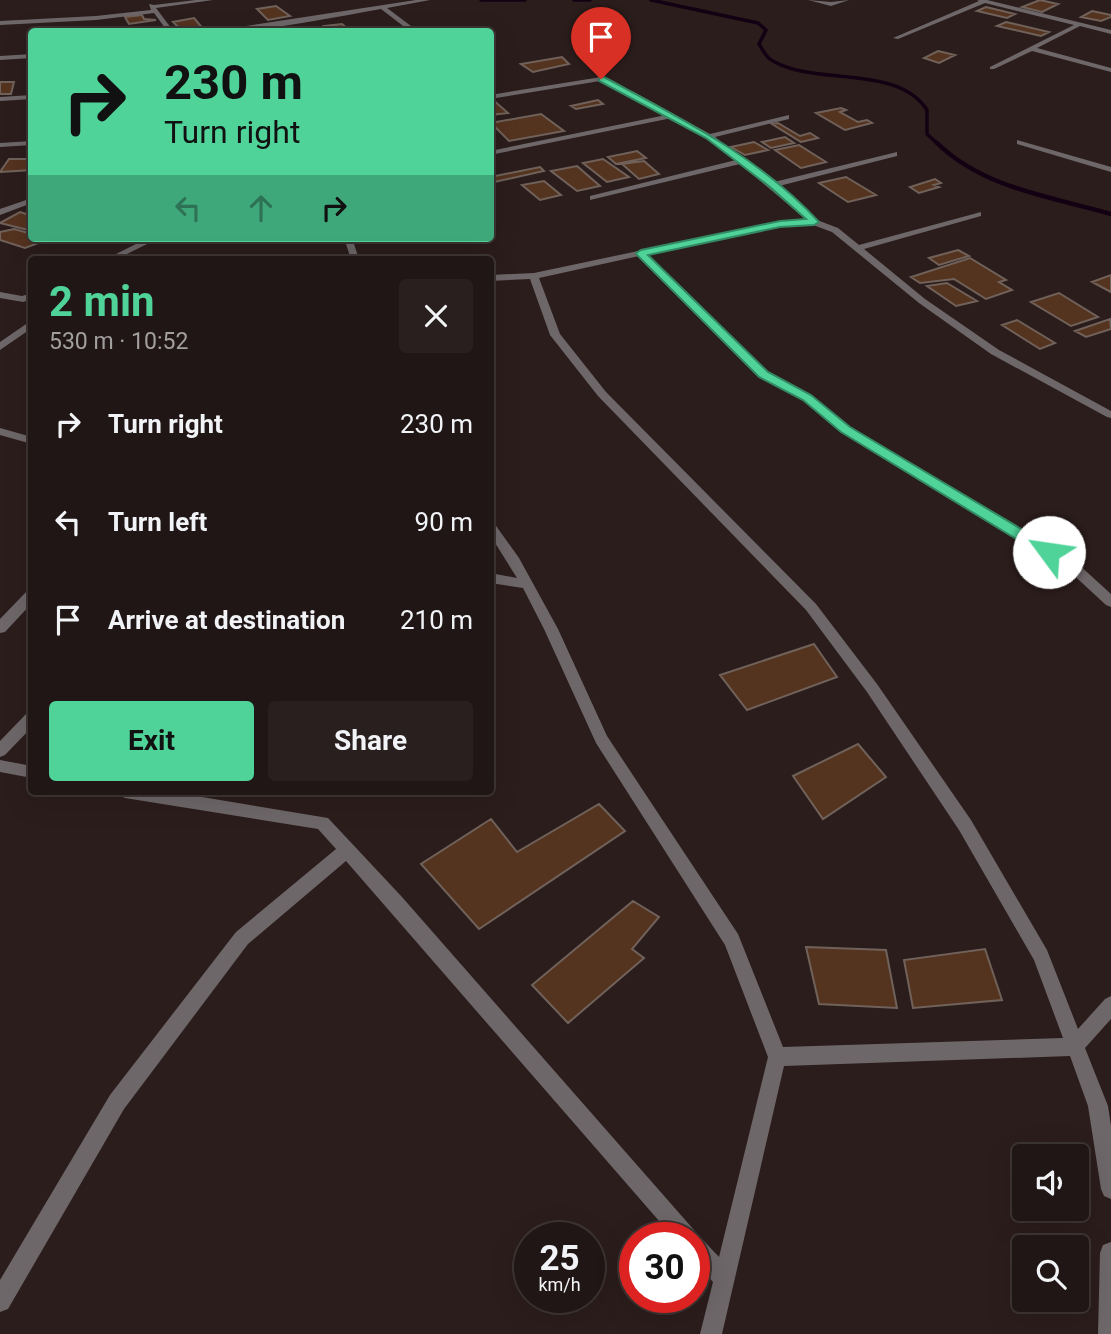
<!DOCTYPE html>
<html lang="en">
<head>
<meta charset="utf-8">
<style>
	:root { --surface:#201615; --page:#281f1e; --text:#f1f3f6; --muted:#a29fa0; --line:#3d3534; --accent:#4fd399 }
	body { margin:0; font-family:Roboto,sans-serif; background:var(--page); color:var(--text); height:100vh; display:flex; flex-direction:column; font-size:26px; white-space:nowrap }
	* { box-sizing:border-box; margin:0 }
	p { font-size:23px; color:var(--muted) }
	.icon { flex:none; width:38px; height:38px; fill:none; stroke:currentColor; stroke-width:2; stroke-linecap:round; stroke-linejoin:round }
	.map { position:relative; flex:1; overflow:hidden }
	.details { position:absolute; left:28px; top:256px; width:466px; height:539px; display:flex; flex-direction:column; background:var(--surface); border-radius:7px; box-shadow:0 7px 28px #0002,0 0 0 2px var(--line) }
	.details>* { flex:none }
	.top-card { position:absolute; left:28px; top:28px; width:466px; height:214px; border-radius:7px; box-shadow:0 7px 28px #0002,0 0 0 2px var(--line); background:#4fd399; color:#111; overflow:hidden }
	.tools { position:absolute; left:1012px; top:1144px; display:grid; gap:14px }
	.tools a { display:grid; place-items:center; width:77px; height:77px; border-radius:7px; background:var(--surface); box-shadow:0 7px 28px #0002,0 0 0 2px var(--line); font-size:35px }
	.speed { position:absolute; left:514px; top:1222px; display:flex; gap:14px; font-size:35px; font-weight:700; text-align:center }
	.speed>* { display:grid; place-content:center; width:91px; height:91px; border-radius:50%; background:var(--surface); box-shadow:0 7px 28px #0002,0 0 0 2px var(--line); line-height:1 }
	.speed small { font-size:18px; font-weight:400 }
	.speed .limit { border:10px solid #d22; background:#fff; color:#111 }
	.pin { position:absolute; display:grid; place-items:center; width:60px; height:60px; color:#fff; margin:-72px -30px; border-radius:50% 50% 50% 0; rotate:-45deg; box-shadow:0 0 7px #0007 }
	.pin .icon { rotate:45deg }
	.me { position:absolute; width:77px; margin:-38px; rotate:301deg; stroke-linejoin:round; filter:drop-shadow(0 0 5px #0008) }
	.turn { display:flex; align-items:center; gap:24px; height:147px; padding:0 21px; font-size:32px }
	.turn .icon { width:91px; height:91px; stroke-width:2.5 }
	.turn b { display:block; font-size:49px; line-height:60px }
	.lanes { display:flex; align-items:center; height:66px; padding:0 21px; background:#0003; justify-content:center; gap:35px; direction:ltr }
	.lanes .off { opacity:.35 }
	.round { display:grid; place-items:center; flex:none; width:74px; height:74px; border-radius:7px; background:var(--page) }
	.overview { display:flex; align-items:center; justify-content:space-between; height:119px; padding:0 21px }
	h1 { font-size:42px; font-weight:700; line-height:52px; color:var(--accent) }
	.cta { display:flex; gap:14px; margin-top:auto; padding:14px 21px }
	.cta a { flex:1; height:80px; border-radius:7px; background:var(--accent); color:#111; font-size:28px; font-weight:700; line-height:80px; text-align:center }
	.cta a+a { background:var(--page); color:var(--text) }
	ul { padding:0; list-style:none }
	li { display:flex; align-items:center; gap:21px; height:98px; padding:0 21px }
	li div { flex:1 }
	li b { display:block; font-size:26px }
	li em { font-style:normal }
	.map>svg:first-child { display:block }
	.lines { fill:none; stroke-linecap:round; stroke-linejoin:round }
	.stream-far1 { stroke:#130113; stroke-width:3.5 }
	.stream { stroke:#130113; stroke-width:4.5 }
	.building { fill:#54331f; stroke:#70625a; stroke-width:2 }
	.street { fill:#6e6769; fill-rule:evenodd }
	.route { fill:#4fd399; stroke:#338963; stroke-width:2 }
</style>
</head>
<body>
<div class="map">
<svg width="1111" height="1334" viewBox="0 0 1111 1334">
	<rect width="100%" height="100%" fill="#2b1d1c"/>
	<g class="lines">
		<path class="stream-far1" d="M481 0H525
			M574 0H590
			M651 0 758 23 766 30 759 44C763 50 766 58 773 61 815 86 898 64 927 110V134L939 145"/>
		<path class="stream" d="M937 143C983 188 1051 197 1111 214"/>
	</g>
	<path class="building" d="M1040 0 1058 4 1042 12 1022 7Z
		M276 6 290 16 268 20 257 9Z
		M986 7 1015 14 1007 18 977 11Z
		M1092 11 1111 15V17L1101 21 1081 17Z
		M142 15 144 19 156 20 129 24 125 17Z
		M194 18 204 30 183 32 173 22Z
		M1006 22 1049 32 1041 36 997 26Z
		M342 24 349 30 330 32 324 26Z
		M938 51 955 55 939 63 924 58Z
		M562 57 569 64 533 72 521 64Z
		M0 82H14L11 94H0Z
		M492 99 508 113 490 115Z
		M598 100 603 104 576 109 571 106Z
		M841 108 846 110 840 112 858 122 867 120 872 123 845 130 816 113Z
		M541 114 564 131 509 141 491 123Z
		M778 123 800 136 810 133 818 138 801 142 772 124Z
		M785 137 794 143 771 148 762 142Z
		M754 142 768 150 745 155 731 147Z
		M799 145 826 162 801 168 775 150Z
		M637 151 646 158 616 164 608 157Z
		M9 159H32V170L0 172Z
		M603 159 629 177 607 182 583 163Z
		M644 161 659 174 639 179 622 164Z
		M577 166 600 186 577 191 551 171Z
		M540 167 544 171 490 183V177Z
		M846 177 876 195 848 202 819 183Z
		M935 179 941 183 934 185 939 187 919 193 910 187Z
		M544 181 561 195 540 200 522 185Z
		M20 212 32 216V231L0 223Z
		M14 229 32 234V238L49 239 25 248 0 240V232Z
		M958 250 969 256 939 265 929 258Z
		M970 258 1006 280 999 282 1012 290 986 299 954 279 920 283 911 277Z
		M1111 275V292L1092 282Z
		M947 283 977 301 956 306 927 286Z
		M1059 293 1098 317 1071 326 1031 302Z
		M1110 319 1111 329 1086 337 1075 331Z
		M1017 320 1055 343 1040 349 1002 325Z
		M814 644 837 677 747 710 720 675Z
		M858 744 886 777 823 819 793 776Z
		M599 804 625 831 479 929 421 864 491 819 517 852Z
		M633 901 659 917 632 949 644 958 568 1023 532 985Z
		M806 947 886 950 897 1008 819 1004Z
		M985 949 1002 1000 913 1008 904 960Z"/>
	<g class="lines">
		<path class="street" d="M196 0H213L156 8 174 32H168L154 13 96 20 0 25V21L96 16 151 10 149 4 154 5Z
			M416 0H430L387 8 419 32H411L381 9C324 19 265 32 206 32Z
			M808 0 831 2 849 0 831 6Z
			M977 0H987L1111 30V34L1080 26 1037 48 1111 68V72L1032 51 994 69H990V67L1074 25 985 3 898 39 893 38 979 1Z
			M32 54V58L0 60V56Z
			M601 77 634 92 710 134 789 115V119L715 137 774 182 897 152V156L779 186 817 220 838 228 859 245 981 212V216L864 249 925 299 999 350 1111 411V418L1107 417 991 354 919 303 832 232 813 225 780 227 648 255 767 372 811 396 850 427 1077 563 1111 594V607L1106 605 1067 569 842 431 803 400 759 376 639 256 539 278 560 334 606 392 816 604 877 684 971 820 1047 950 1078 1029 1105 999 1111 996V1019L1085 1048 1108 1106 1111 1126V1199L1104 1196 1101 1189 1088 1106 1070 1056 784 1066 722 1334H700L713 1282 695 1262V1237H673L346 861 248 944 124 1109 8 1309 0 1312V1280L110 1095 236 932 336 849 318 829 125 798 120 796 117 791H166L328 818 402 897 694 1230 697 1236 702 1239 719 1257 768 1057 725 945 596 743 544 629 523 588 490 583V573L517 578 490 535V522L494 523 519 558 558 629 607 736 738 934 783 1047 1063 1038 1034 960 959 830 867 692 806 610 598 396 550 335 530 279 490 281V275L534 273 780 221 807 220 740 164 590 200V196L736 160 706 138 672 118 490 155V151L666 115 600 81 490 99V95Z
			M32 95V99L0 101V97Z
			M1017 140 1111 167V172L1017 144Z
			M32 141V145L0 147V143Z
			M32 198V203L0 215V209Z
			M148 238H159L117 259H106Z
			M344 238H352L359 259H351Z
			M0 292 22 296 32 293V299L23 302 0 298Z
			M32 320V328L0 350V342Z
			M0 428 32 437V444L0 435Z
			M32 589V603L5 632 0 633V619L27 591Z
			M32 711V727L5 755 0 757V741L27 713Z
			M0 760 32 766V778L0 772Z
			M1111 1242V1334H1098L1100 1253 1103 1245Z"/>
	</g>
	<path class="route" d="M599 77H604C680 118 760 157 819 222L814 225 780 227 648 255 768 372 811 395 850 427 1055 549V556H1044L841 432 803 400 759 377 637 255 636 253 641 250 780 221 806 219 770 187 706 138 599 81Z"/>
</svg>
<div class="tools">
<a><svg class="icon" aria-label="sound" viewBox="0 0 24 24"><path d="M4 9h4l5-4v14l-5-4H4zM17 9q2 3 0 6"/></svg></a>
<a><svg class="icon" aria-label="search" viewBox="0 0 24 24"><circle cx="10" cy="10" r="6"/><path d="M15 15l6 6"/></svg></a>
</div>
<div class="speed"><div>25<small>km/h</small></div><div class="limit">30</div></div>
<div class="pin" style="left:601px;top:79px;background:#d93025"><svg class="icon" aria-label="arrive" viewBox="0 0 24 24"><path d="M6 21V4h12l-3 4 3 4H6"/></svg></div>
<svg class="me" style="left:1049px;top:552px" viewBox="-20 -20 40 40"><circle r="19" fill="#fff"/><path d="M0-13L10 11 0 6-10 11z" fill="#4fd399"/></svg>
<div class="top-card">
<div class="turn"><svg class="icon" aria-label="right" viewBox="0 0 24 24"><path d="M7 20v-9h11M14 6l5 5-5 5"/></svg><div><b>230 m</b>Turn right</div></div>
<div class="lanes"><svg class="icon off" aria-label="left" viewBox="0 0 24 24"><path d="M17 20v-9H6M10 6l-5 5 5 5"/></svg><svg class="icon off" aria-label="ahead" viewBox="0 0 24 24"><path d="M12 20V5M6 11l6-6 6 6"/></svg><svg class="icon" aria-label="right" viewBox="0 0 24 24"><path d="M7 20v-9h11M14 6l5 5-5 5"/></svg></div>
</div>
<section class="details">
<div class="overview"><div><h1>2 min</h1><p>530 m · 10:52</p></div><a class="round"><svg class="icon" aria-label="close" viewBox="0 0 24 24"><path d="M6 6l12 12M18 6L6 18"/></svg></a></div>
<ul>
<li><svg class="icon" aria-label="right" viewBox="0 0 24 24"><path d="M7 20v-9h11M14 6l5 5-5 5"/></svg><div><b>Turn right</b></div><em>230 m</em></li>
<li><svg class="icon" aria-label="left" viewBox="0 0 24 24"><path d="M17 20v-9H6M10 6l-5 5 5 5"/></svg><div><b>Turn left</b></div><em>90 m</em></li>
<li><svg class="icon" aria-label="arrive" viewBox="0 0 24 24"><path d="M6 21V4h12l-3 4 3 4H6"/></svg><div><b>Arrive at destination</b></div><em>210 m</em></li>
</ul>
<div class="cta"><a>Exit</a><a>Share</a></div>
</section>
</div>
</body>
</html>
